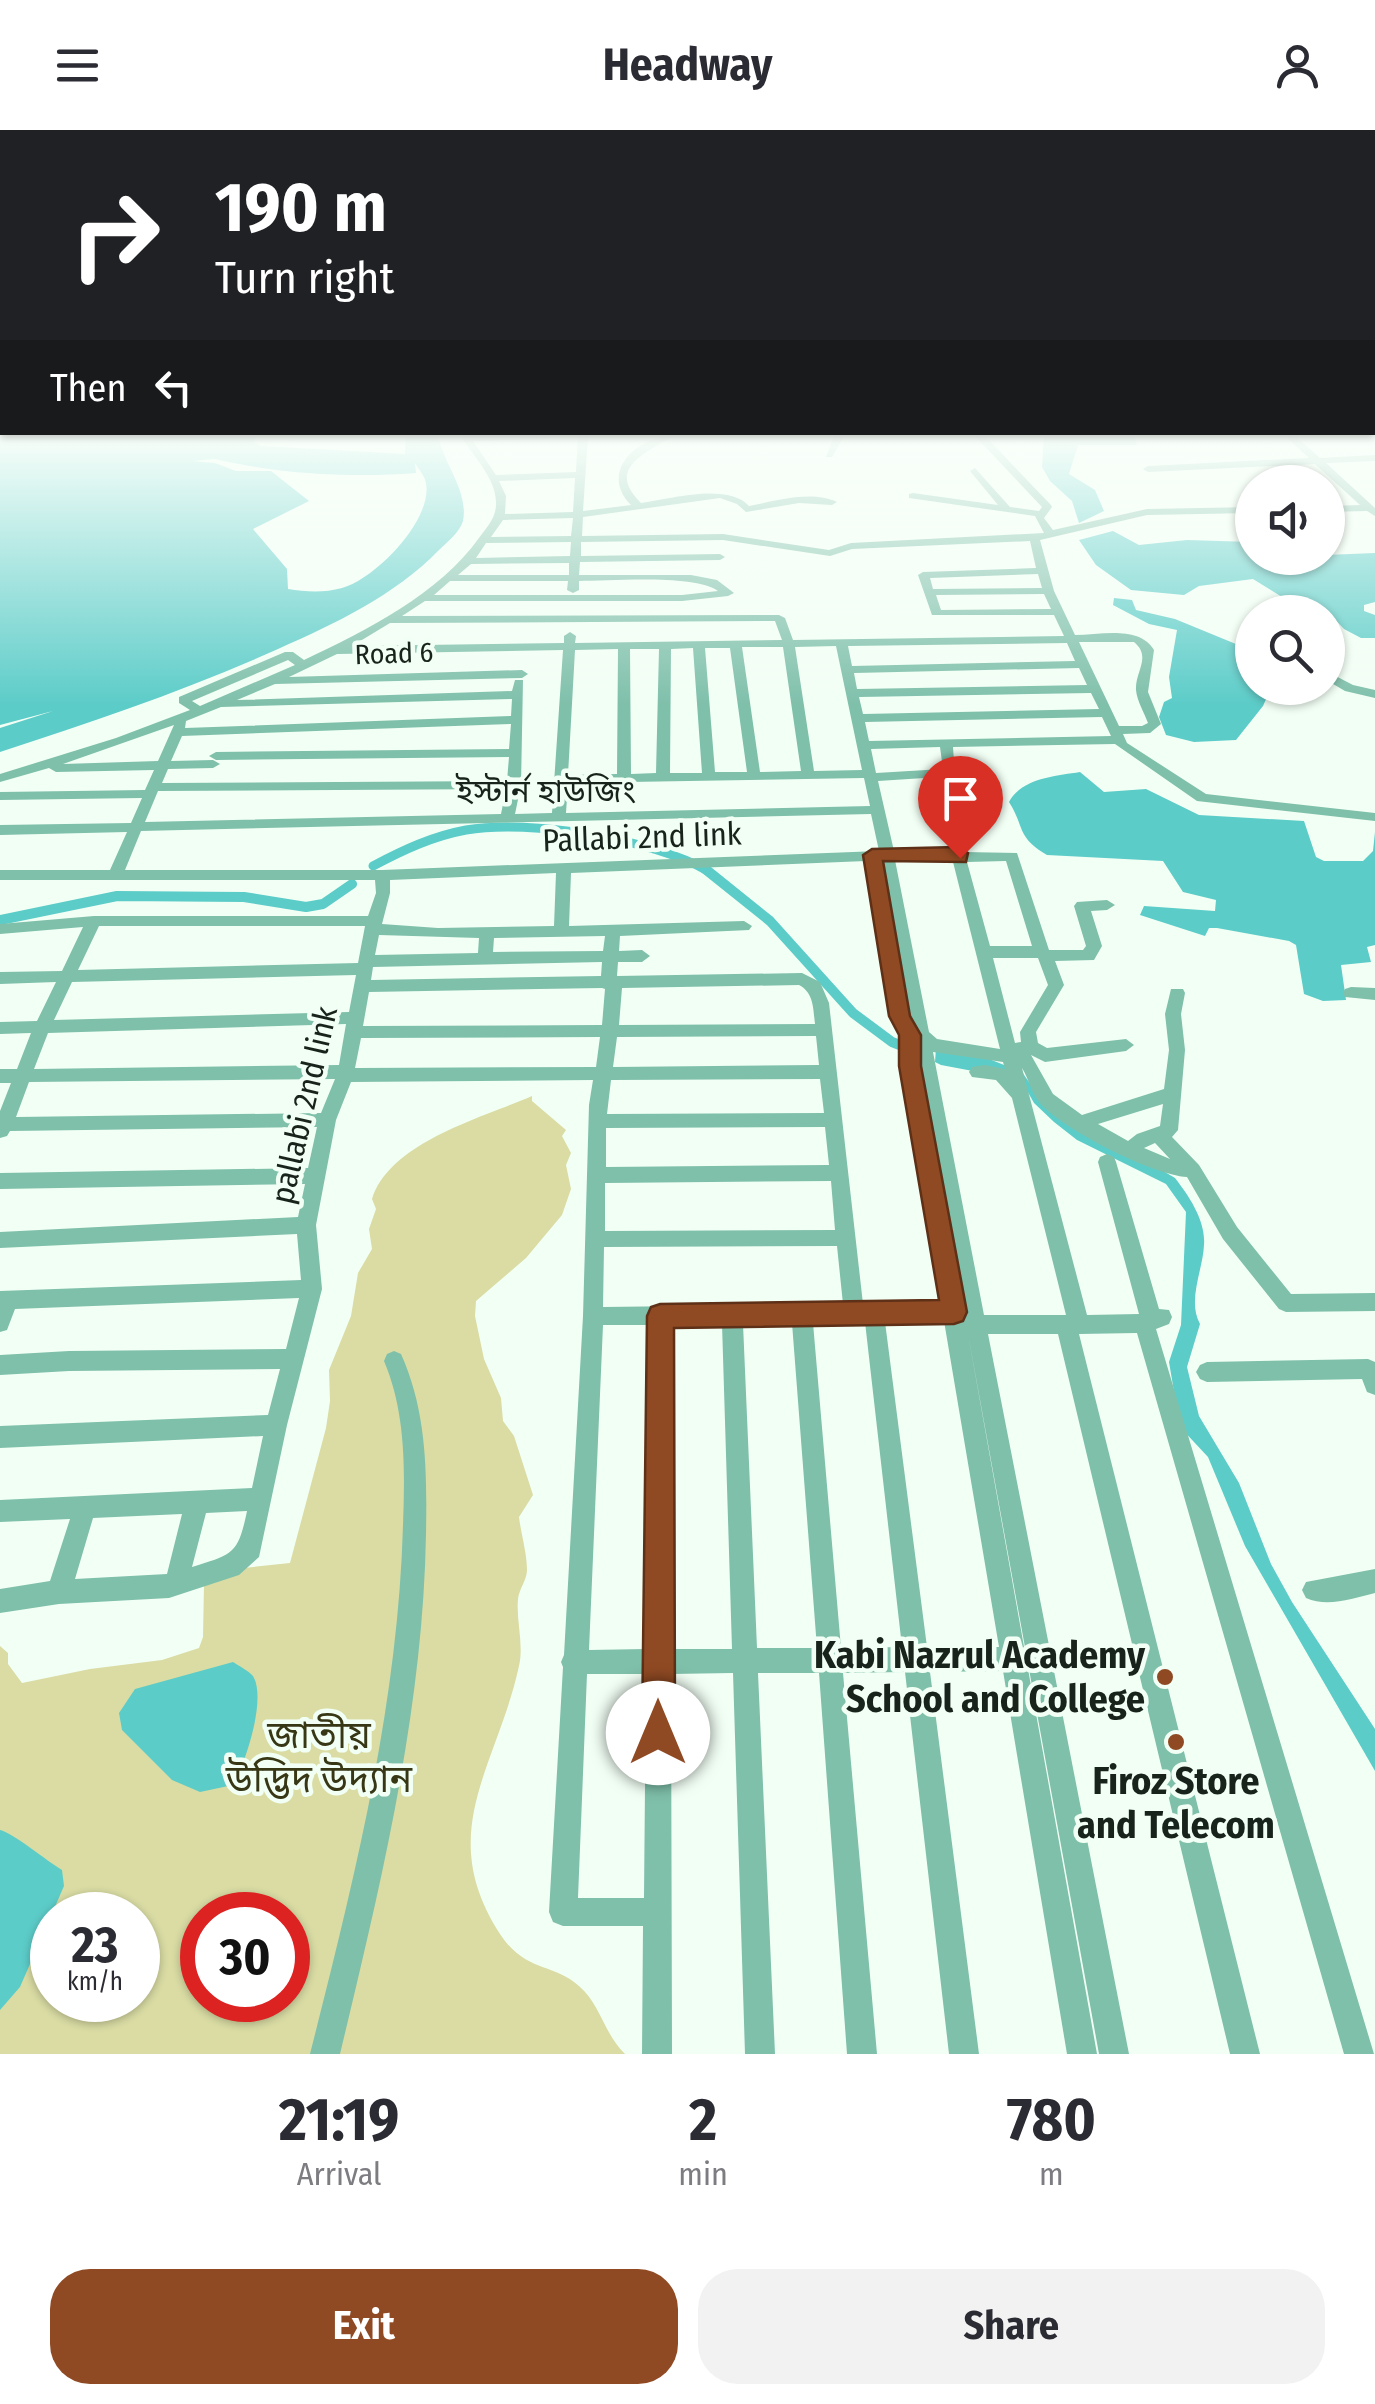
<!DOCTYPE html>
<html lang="en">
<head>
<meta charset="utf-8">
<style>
	:root { --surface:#fff; --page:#f2f2f3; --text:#2b2b33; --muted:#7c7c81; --accent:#904a23 }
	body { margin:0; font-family:"Fira Sans Condensed","Noto Sans Bengali",sans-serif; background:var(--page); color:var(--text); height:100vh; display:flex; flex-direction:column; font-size:38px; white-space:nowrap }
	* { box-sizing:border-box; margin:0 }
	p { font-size:32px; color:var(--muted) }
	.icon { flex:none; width:55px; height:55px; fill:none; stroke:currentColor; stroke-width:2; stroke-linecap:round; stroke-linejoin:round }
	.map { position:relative; height:1924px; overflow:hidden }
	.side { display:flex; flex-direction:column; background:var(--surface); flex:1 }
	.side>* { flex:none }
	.guide { position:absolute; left:0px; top:0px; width:1375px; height:305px; box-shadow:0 2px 8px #0004; background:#202124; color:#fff; overflow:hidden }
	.controls { position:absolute; left:1235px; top:335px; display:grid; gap:20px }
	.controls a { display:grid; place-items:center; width:110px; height:110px; border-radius:50%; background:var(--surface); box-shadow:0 2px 8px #0004; font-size:50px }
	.speed { position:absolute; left:30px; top:1762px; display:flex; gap:20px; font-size:50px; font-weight:700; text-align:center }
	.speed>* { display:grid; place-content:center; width:130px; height:130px; border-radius:50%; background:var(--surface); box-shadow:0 2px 8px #0004; line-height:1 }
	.speed small { font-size:25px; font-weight:400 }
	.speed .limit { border:15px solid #d22; background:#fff; color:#111 }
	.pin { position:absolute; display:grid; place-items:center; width:85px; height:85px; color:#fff; margin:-102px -42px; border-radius:50% 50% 50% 0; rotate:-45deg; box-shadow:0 0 10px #0007 }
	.pin .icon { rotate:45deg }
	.me { position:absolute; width:110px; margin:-55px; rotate:0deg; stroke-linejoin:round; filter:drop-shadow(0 0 8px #0008) }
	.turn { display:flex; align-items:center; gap:35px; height:210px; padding:0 50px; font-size:45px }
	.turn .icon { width:130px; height:130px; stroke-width:2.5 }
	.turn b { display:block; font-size:70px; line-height:85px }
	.then { display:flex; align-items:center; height:95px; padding:0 50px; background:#0003; gap:20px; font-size:38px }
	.eta { display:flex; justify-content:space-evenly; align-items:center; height:170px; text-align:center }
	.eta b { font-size:60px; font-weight:700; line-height:70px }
	.primary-button { display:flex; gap:20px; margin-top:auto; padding:20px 50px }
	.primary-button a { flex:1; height:115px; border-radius:40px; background:var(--accent); color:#fff; font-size:40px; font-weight:700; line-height:115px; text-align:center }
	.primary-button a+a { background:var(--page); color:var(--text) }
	header { display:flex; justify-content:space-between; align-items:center; height:130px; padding:0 50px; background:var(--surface); font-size:45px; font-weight:700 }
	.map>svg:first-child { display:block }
	.green { fill:#dadca4; fill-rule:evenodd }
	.water { fill:#5cccc8; fill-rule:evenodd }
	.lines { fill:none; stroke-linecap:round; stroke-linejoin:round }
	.canal-far1 { stroke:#5cccc8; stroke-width:9 }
	.canal { stroke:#5cccc8; stroke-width:10 }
	.minor { fill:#7fc0ab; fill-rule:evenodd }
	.route { fill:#904a23; stroke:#5e3017; stroke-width:2.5 }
	.poi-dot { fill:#904a23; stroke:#f2fff5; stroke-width:4 }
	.labels { text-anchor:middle; stroke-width:9; stroke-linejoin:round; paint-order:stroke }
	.far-street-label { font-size:28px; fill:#18241b; stroke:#f2fff5 }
	.far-quarter-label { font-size:32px; fill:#18241b; stroke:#f2fff5 }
	.street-label { font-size:32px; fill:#18241b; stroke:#f2fff5 }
	.near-poi-label { font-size:38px; font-weight:bold; fill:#18241b; stroke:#f2fff5; text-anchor:end }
	.near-park-label { font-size:38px; fill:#373715; stroke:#f2fff5 }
</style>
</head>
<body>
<header><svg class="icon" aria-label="menu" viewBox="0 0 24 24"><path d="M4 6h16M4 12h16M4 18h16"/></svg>Headway<svg class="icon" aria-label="person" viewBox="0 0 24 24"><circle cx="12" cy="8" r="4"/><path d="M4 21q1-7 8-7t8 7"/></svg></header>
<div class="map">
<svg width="1375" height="1924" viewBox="0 0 1375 1924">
	<rect width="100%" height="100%" fill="#f2fff5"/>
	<path class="green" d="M532 966V971L566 1000 562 1006 571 1023 566 1035 571 1059 562 1085 526 1128 476 1171 475 1186 484 1229 501 1268 503 1291 514 1306 533 1365 519 1387C521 1404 527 1423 527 1440 527 1450 519 1459 518 1469 516 1491 524 1514 519 1536 497 1637 434 1702 500 1804 526 1843 552 1832 579 1856 601 1875 603 1902 625 1924H0V1516L8 1523V1534L22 1553 90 1539 162 1530 199 1518 203 1507 204 1454 234 1439 290 1433 326 1298 330 1271 329 1240 351 1186 358 1143 372 1119 369 1099 376 1079 372 1069C390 1012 482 988 532 966ZM52 1785H138V1870H52ZM202 1785H288V1870H202Z"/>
	<path class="water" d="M0 306H256L254 312 260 316 405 324 406 306H438C443 332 469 362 463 391 460 402 447 412 439 420 394 466 336 493 278 519 187 560 95 591 0 622V598L53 581 0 595ZM215 329C279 344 350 348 416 343L415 333C419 340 425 346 426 353 433 390 375 449 342 458 324 463 306 462 288 459L287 439 253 399 309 371 271 341H236L215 333 192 331Z
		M1044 306H1134L1137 315H1078L1069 344 1095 360 1104 381 1079 393 1072 371 1050 351 1042 337Z
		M1113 401 1139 415 1187 410 1252 412V428L1375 423V472L1364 475V481L1375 485V508H1361L1344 499 1328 482 1290 472 1253 449 1199 456 1184 465 1131 460 1096 435 1079 410Z
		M1114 468 1132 470 1136 480 1175 489 1248 519 1252 525V558H1271L1263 576 1236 610 1194 612 1166 605 1159 587 1164 572 1172 568 1169 547 1177 500 1149 494 1113 475Z
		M1080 642 1104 662 1146 659 1199 685 1304 691 1316 727 1324 731H1363L1373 721 1375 702V815L1367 817 1371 832 1341 835 1346 870 1323 871 1304 864 1296 815 1289 811 1217 798H1209L1205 806 1140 785 1144 776 1215 781 1216 770 1183 762 1163 731 1047 725C1016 707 1025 697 1009 672 1022 648 1055 646 1080 642Z
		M936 918 989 929 1022 942 1040 968 1175 1048C1189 1066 1206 1091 1204 1115 1203 1140 1187 1170 1200 1194L1187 1237 1199 1286 1239 1353 1271 1434 1292 1472 1375 1599V1641L1245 1416 1208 1327 1180 1297 1169 1232 1181 1195 1186 1082 1166 1054 1077 1010 1054 992 1034 973 1021 950 941 935 935 932Z
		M233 1532C239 1536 249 1541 253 1546 267 1569 245 1634 233 1655L200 1662 172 1650 122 1600 119 1583 135 1559Z
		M0 1700C13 1703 47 1731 62 1740L64 1756 20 1857 0 1880Z"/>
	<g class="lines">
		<path class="canal-far1" d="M373 736C403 720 433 706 466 700 530 689 652 709 708 741"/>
		<path class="canal" d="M704 738 770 791 853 883 892 912 915 921
			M0 790 117 766 244 767 306 777 323 774 352 754"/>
		<path class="minor" d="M461 306H553L548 309 473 311 496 345 576 342 578 306H588L583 381 631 375C598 342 638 306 673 306 646 323 605 338 641 373 669 369 728 352 749 376 776 371 811 360 837 372L832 375 799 373 746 382 737 374 720 368 583 387 582 406 723 404 829 420 851 413 1044 403 1035 386 909 368V364L913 363 998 375 970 341 975 338 1010 377 1039 381 1042 377 975 306H985L1051 375 1052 377 1044 388 1053 400 1147 379 1252 377V383L1147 385 1040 410 1054 461 1075 505C1101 505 1139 495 1154 520L1148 562 1161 594 1150 603 1123 604 1127 613 1206 664 1375 683V691L1197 671 1115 614 953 617 955 646 878 651 894 721 958 718 965 722 1017 723 1049 820H1083L1086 816 1074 776 1077 772 1107 770 1115 775 1107 780 1091 781 1102 816 1094 830 1055 831 1064 855 1036 902 1038 913 1047 918 1126 909 1134 915 1126 921 1045 932 1031 925 1053 964 1082 985 1164 959 1169 920 1165 884 1171 859H1183L1185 863 1181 884 1185 920 1178 1000 1172 1007 1199 1035 1237 1097 1291 1164 1375 1163V1181L1286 1182 1279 1179 1223 1109 1187 1047C1152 1045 1062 999 1040 973 1031 963 1029 949 1022 938L1087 1185 1139 1184 1098 1032 1100 1027 1107 1024 1114 1027 1116 1032 1159 1179 1169 1180 1172 1187 1169 1194 1156 1199 1374 1924H1344L1137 1203 1079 1204 1260 1924H1230L1058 1204H988L1129 1924H1099L968 1204 1097 1924H1067L1003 1541 930 1542 979 1924H949L905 1542 843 1543 877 1924H847L819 1543H758L775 1924H745L733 1543 671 1544 672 1924H642L643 1796H563L553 1792 549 1782 563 1537 561 1532 564 1525 583 1186 589 975 593 950 351 952 336 990 316 1095 322 1159 287 1295 259 1427 239 1445 169 1468 59 1474 0 1483V1459L50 1451 70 1389 0 1392V1370L252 1358 263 1306 0 1318V1296L268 1285 280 1239 69 1241 0 1245V1225L69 1221 286 1219 299 1168 15 1179 7 1200 0 1202V1161L301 1150 297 1104 0 1118V1102L298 1087 305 1054 0 1059V1043L308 1038 317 997 10 1001 7 1006 0 1008V981L11 953H0V939H17L31 903 0 904V892L37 891 56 852 0 854V842L62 841 83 797 0 804V794L94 786H368L376 763 375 750H0V740H110L127 702 0 705V695L131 693 142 668 0 670V662L145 660 154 640 56 642 49 638 0 652V644L116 608 190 580 179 573V567L285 522H293L304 530C367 500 439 464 479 408 487 397 496 388 496 374 497 349 473 326 461 306ZM575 348 573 382 505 384 506 366 499 351ZM573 388 571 406 491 407 503 390ZM723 410 830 426 852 419 1030 411 1036 438 923 442 918 445 932 485H1054L1064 506 793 510 785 488 779 485 402 486 425 471H682L728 466 734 463 717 450 691 445H579L580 432 720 430 725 427 720 424 581 426V412ZM571 412 570 426 476 428 486 413ZM569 433V445H458L471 434ZM1038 444 1042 458 933 459 930 448ZM450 451H568L567 460 573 463 579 460V451C611 451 695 444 718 461L682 465H434ZM1044 464 1051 479 941 480 936 465ZM775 491 782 510 575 513 576 506 570 502 564 506V513L352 516 390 493ZM1079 512H1134C1152 527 1135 541 1136 560 1137 571 1144 582 1148 593L1142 596H1119ZM1067 513 1075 531 852 536 848 516ZM836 516 862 640 814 641 795 517ZM742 517H783L801 641 760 642ZM693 518 702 643H670L671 519ZM705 518H730L747 642H715ZM618 519 617 644 568 645 575 520ZM630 519H659L656 643 631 644ZM563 520 552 683 515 684 521 655 523 550H515L512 561 237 570 275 554 522 548 528 544 522 540 289 547 337 524ZM288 530 295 535 200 576 192 571ZM1079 538 1087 555 857 559 854 543ZM1091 563 1099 579 863 584 859 567ZM512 569 511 586 185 598 186 591 221 577ZM1102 587 1111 606 869 611 865 592ZM511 594 509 619 216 622 209 626 216 630 509 627 507 651 162 653 168 639 213 638 220 634 213 630 171 631 182 606ZM174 595 158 631 63 634ZM940 617 943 639 876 643 871 619ZM864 648 870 676 566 683 568 653ZM506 659 501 684 145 692 158 661ZM871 684 879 721 382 740H125L141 701ZM952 728 1000 919 937 909 929 902 895 730ZM866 731 892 886 902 905 901 936 941 1173 863 1174 829 873 820 852 802 843 617 846 618 832H642L650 826 642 820 619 821 620 806 749 800 752 796 744 791 569 796 571 743ZM880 731H881L910 889 908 886ZM1006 731 1032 816H990L967 732ZM556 743 554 796 438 798 382 794 390 763V750ZM99 796H365L358 833 78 840ZM379 805 479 808 478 823 375 825ZM605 806 603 821 493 822 494 808ZM993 828H1038L1048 855 1020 902 1021 912 1015 913ZM602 832 601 846 371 850 373 837ZM356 845 349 882 54 890 72 852ZM799 855C814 863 813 878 815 894L619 895 622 858ZM602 858 605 859 602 895 363 896 369 862ZM346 894 339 935 34 939 48 903ZM816 906 819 935 613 937 617 907ZM600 907 596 937 355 938 361 908ZM933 922 1003 932 1005 939 985 935 972 937 969 942 972 947 996 950 1012 968 1066 1185H984ZM335 949 321 983 16 987 29 952ZM820 949 824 983 607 984 611 950ZM924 964 963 1180 962 1178ZM1163 974 1160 996 1137 1004 1128 1011 1098 994ZM825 997 829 1035 606 1037V998ZM1155 1013 1170 1029 1144 1018ZM831 1051 835 1100 605 1101V1053ZM837 1116 843 1174 603 1177 604 1117ZM944 1191 999 1517H927L885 1192ZM865 1192 902 1517 841 1518 813 1193ZM792 1193 817 1518H757L743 1194ZM670 1194H722L732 1519H671ZM603 1195H650L646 1519 589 1520ZM247 1381C238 1424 234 1424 192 1437L206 1383ZM182 1384 167 1444 75 1449 93 1388ZM587 1544H646L644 1768H578Z
			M834 306H844L832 327H826Z
			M1285 306H1295L1320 328 1375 325V331L1326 333 1375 378V386L1367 381 1328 382V376L1360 375 1315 334 1148 342 1143 339 1148 336 1309 328Z
			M1328 542 1353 555 1375 560V568L1345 561 1328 551Z
			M1351 857 1375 858V870L1345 867 1343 863 1345 859Z
			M394 1221 401 1224C427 1282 427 1342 426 1404 423 1581 381 1753 340 1924H310C354 1750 398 1576 403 1395 405 1340 406 1283 384 1231L387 1224Z
			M1368 1229 1375 1232V1265L1367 1262 1362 1249 1207 1252 1200 1249 1196 1242 1200 1235 1207 1232Z
			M1375 1439V1463C1353 1468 1328 1478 1306 1468L1302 1460 1306 1452Z"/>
	</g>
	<linearGradient id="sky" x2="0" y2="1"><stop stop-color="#70bedb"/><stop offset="0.53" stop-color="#f9fffa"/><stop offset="1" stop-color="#f9fffa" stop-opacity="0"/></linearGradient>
	<rect width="1375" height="575" fill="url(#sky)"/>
	<path class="route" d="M958 717 968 723 966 732 883 731 910 886 921 905V936L967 1182 963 1191 954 1194 674 1198 675 1603 670 1615 658 1620 646 1615 642 1603 647 1186 651 1177 660 1174 939 1170 899 936V905L889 886 863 725 872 719Z"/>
	<g class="poi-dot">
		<circle cx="1165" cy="1547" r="10"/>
		<circle cx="1176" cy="1612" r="10"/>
	</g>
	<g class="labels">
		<g class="far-street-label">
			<text transform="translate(394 523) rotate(-2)" y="10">Road 6</text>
		</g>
		<g class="far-quarter-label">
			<text x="546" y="672">ইস্টার্ন হাউজিং</text>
		</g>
		<g class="street-label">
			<text transform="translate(642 707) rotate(-2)" y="11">Pallabi 2nd link</text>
			<text transform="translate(304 975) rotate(-77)" y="11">pallabi 2nd link</text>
		</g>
		<g class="near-poi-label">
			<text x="1145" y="1538">Kabi Nazrul Academy<tspan x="1145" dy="44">School and College</tspan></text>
			<text x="1176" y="1664" text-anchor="middle">Firoz Store<tspan x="1176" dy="44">and Telecom</tspan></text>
		</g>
		<g class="near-park-label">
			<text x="319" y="1618">জাতীয়<tspan x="319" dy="44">উদ্ভিদ উদ্যান</tspan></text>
		</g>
	</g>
</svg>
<div class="controls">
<a><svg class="icon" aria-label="sound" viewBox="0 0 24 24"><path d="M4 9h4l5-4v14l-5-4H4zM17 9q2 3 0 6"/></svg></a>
<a><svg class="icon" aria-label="search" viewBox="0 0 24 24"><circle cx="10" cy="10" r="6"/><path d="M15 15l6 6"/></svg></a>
</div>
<div class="speed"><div>23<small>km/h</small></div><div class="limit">30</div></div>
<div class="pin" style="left:960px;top:728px;background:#d93025"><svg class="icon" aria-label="arrive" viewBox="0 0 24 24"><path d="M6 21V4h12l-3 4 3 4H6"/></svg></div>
<svg class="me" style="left:658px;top:1603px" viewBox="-20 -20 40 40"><circle r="19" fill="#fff"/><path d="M0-13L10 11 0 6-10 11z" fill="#904a23"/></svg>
<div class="guide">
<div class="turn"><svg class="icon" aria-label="right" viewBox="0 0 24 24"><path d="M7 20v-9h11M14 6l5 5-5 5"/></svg><div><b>190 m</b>Turn right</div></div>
<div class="then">Then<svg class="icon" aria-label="left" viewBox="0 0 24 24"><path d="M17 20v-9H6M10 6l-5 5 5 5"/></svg></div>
</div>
</div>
<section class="side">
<div class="eta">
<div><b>21:19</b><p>Arrival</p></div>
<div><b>2</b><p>min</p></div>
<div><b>780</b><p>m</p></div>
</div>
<div class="primary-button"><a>Exit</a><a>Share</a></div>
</section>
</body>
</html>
